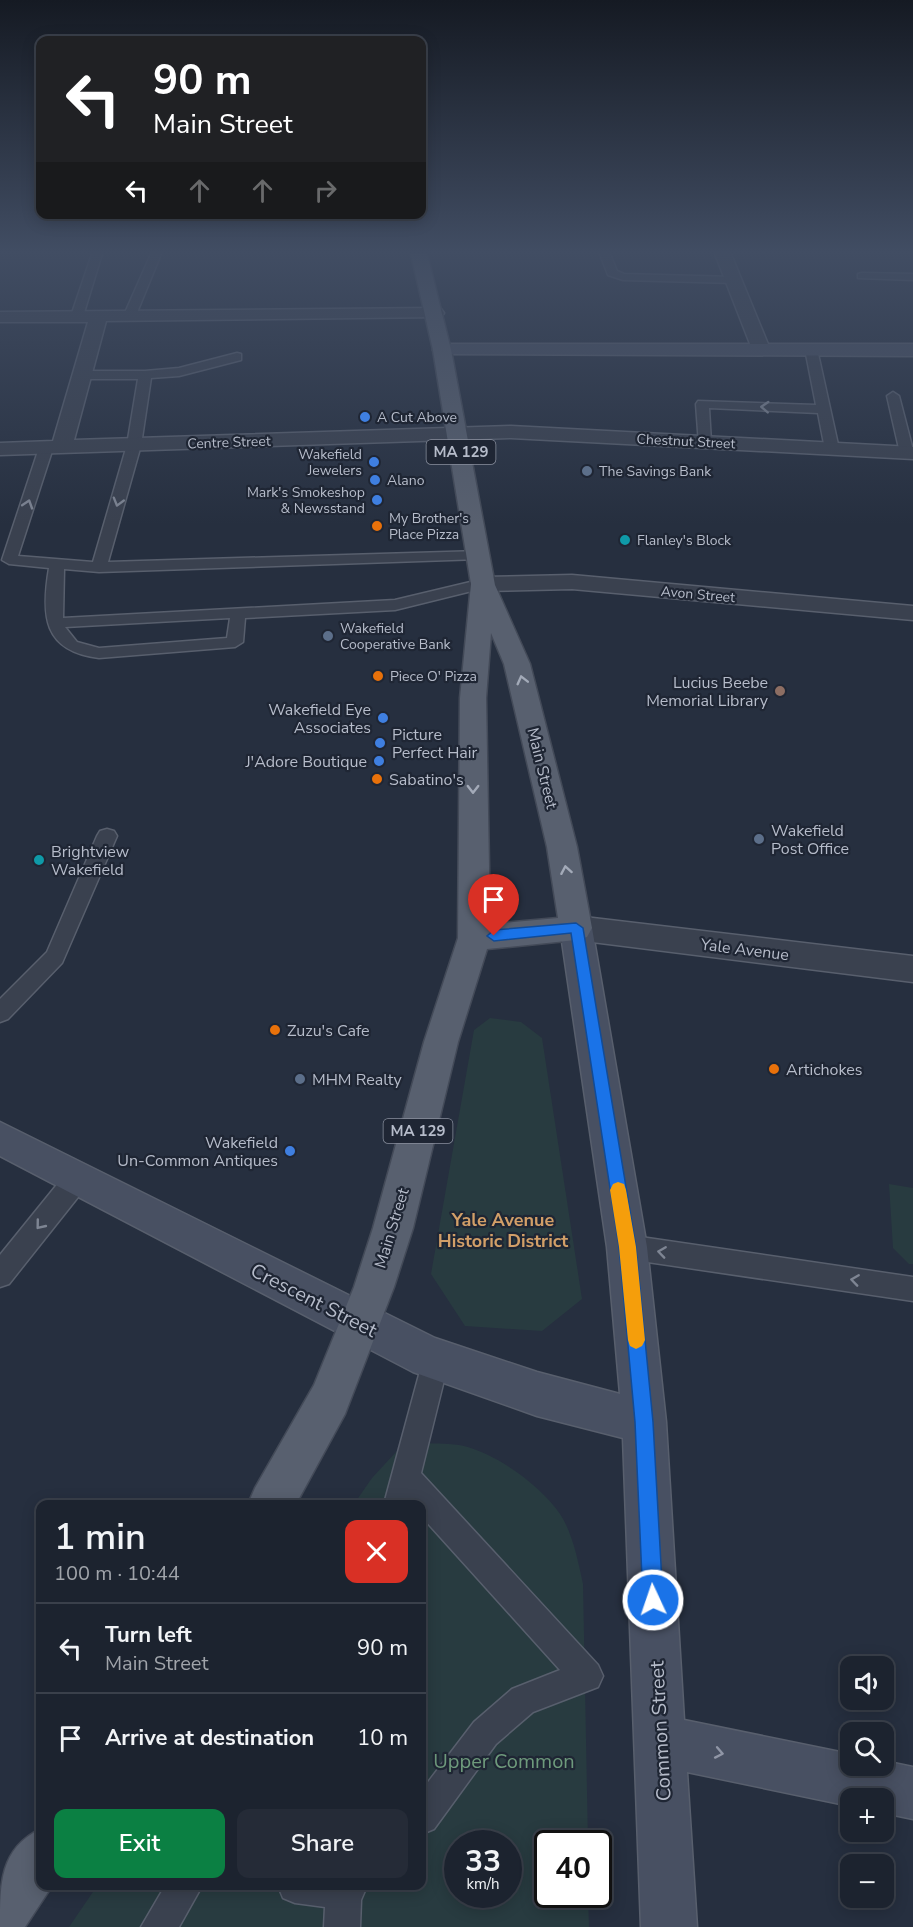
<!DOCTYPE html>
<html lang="en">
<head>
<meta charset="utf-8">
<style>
	:root { --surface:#1c232f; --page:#252b37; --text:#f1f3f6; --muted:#a0a4aa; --line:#3a404b; --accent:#0b8043 }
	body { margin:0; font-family:"Nunito Sans",sans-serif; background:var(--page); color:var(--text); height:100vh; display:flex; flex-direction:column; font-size:22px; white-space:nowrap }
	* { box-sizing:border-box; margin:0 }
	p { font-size:20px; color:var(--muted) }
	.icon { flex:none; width:33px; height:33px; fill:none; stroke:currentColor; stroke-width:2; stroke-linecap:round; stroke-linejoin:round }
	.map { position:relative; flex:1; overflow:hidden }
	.side { position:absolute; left:36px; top:1500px; width:390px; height:390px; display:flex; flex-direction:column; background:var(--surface); border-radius:12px; box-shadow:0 3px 15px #0003,0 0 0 2px var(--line) }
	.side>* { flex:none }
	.hud { position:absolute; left:36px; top:36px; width:390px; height:183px; border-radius:12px; box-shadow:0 3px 15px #0003,0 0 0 2px var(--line); background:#202124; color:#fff; overflow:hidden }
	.tools { position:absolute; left:840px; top:1656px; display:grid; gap:12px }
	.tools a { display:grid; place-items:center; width:54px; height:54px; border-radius:12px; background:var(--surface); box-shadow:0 3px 15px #0003,0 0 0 2px var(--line); font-size:30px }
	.speed { position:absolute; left:444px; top:1830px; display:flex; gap:12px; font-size:30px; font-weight:700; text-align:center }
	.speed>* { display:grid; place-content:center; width:78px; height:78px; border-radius:50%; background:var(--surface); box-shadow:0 3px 15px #0003,0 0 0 2px var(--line); line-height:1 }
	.speed small { font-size:15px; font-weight:400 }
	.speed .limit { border:3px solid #111; border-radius:9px; background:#fff; color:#111 }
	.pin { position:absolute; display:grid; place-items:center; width:51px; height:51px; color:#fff; margin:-62px -26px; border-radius:50% 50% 50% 0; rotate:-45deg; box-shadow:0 0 6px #0007 }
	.pin .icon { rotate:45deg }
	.me { position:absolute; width:66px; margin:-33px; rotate:357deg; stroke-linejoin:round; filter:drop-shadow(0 0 4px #0008) }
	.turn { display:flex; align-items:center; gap:21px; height:126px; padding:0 18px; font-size:27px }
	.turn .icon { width:78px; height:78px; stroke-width:2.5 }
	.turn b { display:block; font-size:42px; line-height:51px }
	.lanes { display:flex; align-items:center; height:57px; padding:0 18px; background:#0003; justify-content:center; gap:30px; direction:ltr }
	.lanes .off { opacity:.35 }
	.round { display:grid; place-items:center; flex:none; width:63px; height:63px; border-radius:12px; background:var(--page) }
	.summary { display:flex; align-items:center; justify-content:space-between; height:102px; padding:0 18px }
	h1 { font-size:36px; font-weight:600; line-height:45px }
	.primary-button { display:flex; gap:12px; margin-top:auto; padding:12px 18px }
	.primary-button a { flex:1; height:69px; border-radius:12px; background:var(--accent); color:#fff; font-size:24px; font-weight:600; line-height:69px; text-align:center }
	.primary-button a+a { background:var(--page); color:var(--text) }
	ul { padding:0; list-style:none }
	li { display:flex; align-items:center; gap:18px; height:90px; padding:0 18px; border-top:2px solid var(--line) }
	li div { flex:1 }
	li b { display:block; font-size:22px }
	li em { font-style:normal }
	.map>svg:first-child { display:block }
	.green { fill:#283b40; fill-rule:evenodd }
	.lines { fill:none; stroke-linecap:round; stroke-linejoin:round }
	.lane-casing { stroke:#585f6d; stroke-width:3 }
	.street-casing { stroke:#585f6d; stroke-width:3 }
	.secondary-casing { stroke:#585f6d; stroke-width:3 }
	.primary-casing { stroke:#434a58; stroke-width:3 }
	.lane { fill:#3a414f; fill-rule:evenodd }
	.street { fill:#3a414f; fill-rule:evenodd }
	.secondary { fill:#485062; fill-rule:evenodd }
	.primary { fill:#58606f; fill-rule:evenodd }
	.oneway { stroke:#7e8593 }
	.oneway2 { stroke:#a3aab8 }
	.oneway3 { stroke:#9096a6 }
	.route { fill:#1a73e8; stroke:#114b97; stroke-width:1.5 }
	.slow { fill:#f59e0b }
	.shop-dot { fill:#3f7fe0; stroke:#1f2634; stroke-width:2 }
	.service-dot { fill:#5c6f8a; stroke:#1f2634; stroke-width:2 }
	.food-dot { fill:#e8710a; stroke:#1f2634; stroke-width:2 }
	.culture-dot { fill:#0f9aa8; stroke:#1f2634; stroke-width:2 }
	.education-dot { fill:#8d6e63; stroke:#1f2634; stroke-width:2 }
	.labels { text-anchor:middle; stroke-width:4.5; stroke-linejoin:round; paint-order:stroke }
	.far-poi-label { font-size:14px; fill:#b6bcca; stroke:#1f2634; text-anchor:start }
	.far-street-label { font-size:14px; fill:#b6bcca; stroke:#1f2634 }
	.shield { fill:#1f2634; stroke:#898f9d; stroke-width:1.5 }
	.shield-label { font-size:15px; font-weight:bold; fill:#b6bcca }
	.poi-label { font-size:16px; fill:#b6bcca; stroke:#1f2634; text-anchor:start }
	.street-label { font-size:16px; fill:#b6bcca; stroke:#1f2634 }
	.neighbourhood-label { font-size:18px; font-weight:bold; fill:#d29f68; stroke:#1f2634 }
	.near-street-label { font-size:20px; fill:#b6bcca; stroke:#1f2634 }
	.near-park-label { font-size:20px; fill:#6e9a7c; stroke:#1f2634 }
</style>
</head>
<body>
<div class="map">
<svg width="913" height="1927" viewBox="0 0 913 1927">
	<rect width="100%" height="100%" fill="#262f3f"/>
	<path class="green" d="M490 1018 521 1022 542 1038 582 1299 542 1331 465 1326 431 1274 474 1030Z
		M889 1184 913 1188V1264H909L893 1248Z
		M423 1443C436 1444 451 1443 464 1446 497 1454 541 1486 560 1514 573 1534 578 1561 583 1584L588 1843 548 1844V1894L588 1895 589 1927H69L97 1886H422V1504H354L372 1478 397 1451ZM458 1844H508V1894H458Z"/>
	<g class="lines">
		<g class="lane-casing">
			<path id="lane" d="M92 254H102L83 316 81 318H73L71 316Z
				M151 254H161L136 315 134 317H126L124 315Z
				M600 254H610L617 271 624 274 734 277 739 280 734 283 623 280 608 275Z
				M862 273 913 274V280L858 278V274Z
				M811 345 817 349 839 449 837 452H827L825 449 818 413 709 408 711 442 709 445H699L696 404 698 401 816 405 805 349Z
				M237 353 241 354V360L179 376 151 378 141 445 108 562 480 551 487 555 480 559 99 572 64 569 63 618 395 600 483 579 491 584 488 587 395 610 245 618 243 642 235 647 99 658C43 651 41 616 49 568L9 564 2 560 39 448 46 444 53 448 18 556 93 562 127 445 138 379H83L77 375 83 371H145L179 368ZM230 618 227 638 99 648 77 642 65 627Z
				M893 392 899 396 913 450 912 456H902L900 453 887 396Z
				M107 829 114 831 117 836 62 963 8 1019 0 1022V999L47 952 97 836 100 831Z
				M77 1168 86 1171 89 1179 86 1187 9 1284 0 1287V1255L68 1171Z
				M627 1235 913 1277V1301L627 1259 618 1255 614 1247 618 1239Z
				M436 1347 446 1351 449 1360 421 1473 598 1665 603 1676 598 1687 533 1712 496 1744 434 1829 422 1834V1790L474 1722 512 1689 560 1670 422 1517V1504H384L423 1360 426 1351Z
				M165 1886H202L179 1927H141Z
				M278 1886H367L361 1900 360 1927H324L325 1907 295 1903 283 1898Z"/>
		</g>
		<g class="street-casing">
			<path id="street" d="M715 254H731L770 349 768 353H754L752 349Z
				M435 308 441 309 444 313 441 317 106 321 74 440 511 426 913 447V459L511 438 0 455V443L53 441 88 322H0V312Z
				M572 575 913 606V620L572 589 483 591 474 589 471 584 474 579 483 577Z
				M576 916 913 956V982L576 940 565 937 560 928 565 919Z"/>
		</g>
		<g class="secondary-casing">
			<path id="secondary" d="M442 344H913V356L435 354 433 350 435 346Z
				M576 916 587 919 592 928 647 1247 666 1422 684 1720 850 1754V1766H884V1761L913 1767V1819L884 1813V1798H850V1806L687 1772 697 1927H641L623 1438 537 1416 413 1372 0 1156V1122L435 1338 537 1372 620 1394 607 1247 560 928 565 919Z"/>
		</g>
		<g class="primary-casing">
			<path id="primary" d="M411 254H427L451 350 495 585 530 664 577 847 592 928 587 937 576 940 487 949 458 1042 413 1228 394 1287 345 1414 296 1504H248L255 1488 314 1385 354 1287 373 1228 424 1042 458 938 460 698 471 584 433 350ZM491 633 504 664 547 847 558 918 490 924 486 698Z
				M40 1829V1886H52L25 1927H0C0 1883 0 1849 40 1829Z"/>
		</g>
		<use href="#lane" class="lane"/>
		<use href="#street" class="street"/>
		<use href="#secondary" class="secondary"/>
		<use href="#primary" class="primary"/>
	</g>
	<defs><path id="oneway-chevron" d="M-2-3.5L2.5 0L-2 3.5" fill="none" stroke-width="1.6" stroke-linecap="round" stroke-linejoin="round" transform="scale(1.5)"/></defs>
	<g class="oneway">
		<use href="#oneway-chevron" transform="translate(765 407) rotate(-177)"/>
		<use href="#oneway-chevron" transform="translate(118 502) rotate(106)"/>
		<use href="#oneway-chevron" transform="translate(28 504) rotate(-72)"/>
		<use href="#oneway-chevron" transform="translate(40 1225) rotate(129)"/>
		<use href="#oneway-chevron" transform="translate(662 1252) rotate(-172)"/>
		<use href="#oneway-chevron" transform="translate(855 1280) rotate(-172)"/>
	</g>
	<g class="oneway2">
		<use href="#oneway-chevron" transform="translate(522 680) rotate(-104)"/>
		<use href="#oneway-chevron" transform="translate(473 789) rotate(90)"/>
		<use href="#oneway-chevron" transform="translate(566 870) rotate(-100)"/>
	</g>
	<use class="oneway3" href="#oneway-chevron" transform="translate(719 1753) rotate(11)"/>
	<linearGradient id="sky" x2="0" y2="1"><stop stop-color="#151a23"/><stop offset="0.48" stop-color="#414d63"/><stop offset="1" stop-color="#414d63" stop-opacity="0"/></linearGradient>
	<rect width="913" height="524" fill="url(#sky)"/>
	<path class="route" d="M576 923 583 928 636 1247 653 1422 663 1600 660 1608 653 1610 646 1608 643 1600 635 1422 619 1247 571 933 494 941 487 936 494 930Z"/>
	<path class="slow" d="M618 1182 624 1184 626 1190 636 1247 645 1340 642 1346 636 1349 630 1346 628 1340 619 1247 610 1190 613 1184Z"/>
	<g class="shop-dot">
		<circle cx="365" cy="417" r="6"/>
		<circle cx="374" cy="462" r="6"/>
		<circle cx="375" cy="480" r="6"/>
		<circle cx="377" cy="500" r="6"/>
		<circle cx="383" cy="718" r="6"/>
		<circle cx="380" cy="743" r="6"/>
		<circle cx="379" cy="761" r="6"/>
		<circle cx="290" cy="1151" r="6"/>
	</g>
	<g class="service-dot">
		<circle cx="587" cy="471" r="6"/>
		<circle cx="328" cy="636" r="6"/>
		<circle cx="759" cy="839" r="6"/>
		<circle cx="300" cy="1079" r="6"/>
	</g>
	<g class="food-dot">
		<circle cx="377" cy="526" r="6"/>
		<circle cx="378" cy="676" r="6"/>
		<circle cx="377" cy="779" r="6"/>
		<circle cx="275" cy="1030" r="6"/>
		<circle cx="774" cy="1069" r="6"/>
	</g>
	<g class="culture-dot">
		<circle cx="625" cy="540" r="6"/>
		<circle cx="39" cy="860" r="6"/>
	</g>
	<circle class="education-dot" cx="780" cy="691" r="6"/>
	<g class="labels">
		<g class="far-poi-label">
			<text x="377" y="422">A Cut Above</text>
			<text x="362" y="459" text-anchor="end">Wakefield<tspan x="362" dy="16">Jewelers</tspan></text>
			<text x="599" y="476">The Savings Bank</text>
			<text x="387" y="485">Alano</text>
			<text x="365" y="497" text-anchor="end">Mark's Smokeshop<tspan x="365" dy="16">&amp; Newsstand</tspan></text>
			<text x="389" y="523">My Brother's<tspan x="389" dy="16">Place Pizza</tspan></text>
			<text x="637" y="545">Flanley's Block</text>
			<text x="340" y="633">Wakefield<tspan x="340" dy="16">Cooperative Bank</tspan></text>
			<text x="390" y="681">Piece O' Pizza</text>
		</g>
		<g class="far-street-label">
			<text transform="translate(686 441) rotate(3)" y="5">Chestnut Street</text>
			<text transform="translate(229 442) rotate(-2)" y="5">Centre Street</text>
			<text transform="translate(698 594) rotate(5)" y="5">Avon Street</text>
		</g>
		<g class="shield">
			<rect x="426.5" y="440" width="69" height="24" rx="4.5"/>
			<rect x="383.5" y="1119" width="69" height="24" rx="4.5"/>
		</g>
		<g class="shield-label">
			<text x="461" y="457">MA 129</text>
			<text x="418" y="1136">MA 129</text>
		</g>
		<g class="poi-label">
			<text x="768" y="688" text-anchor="end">Lucius Beebe<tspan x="768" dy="18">Memorial Library</tspan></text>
			<text x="371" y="715" text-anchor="end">Wakefield Eye<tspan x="371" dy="18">Associates</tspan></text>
			<text x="392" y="740">Picture<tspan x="392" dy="18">Perfect Hair</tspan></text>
			<text x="367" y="767" text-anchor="end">J'Adore Boutique</text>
			<text x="389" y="785">Sabatino's</text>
			<text x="771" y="836">Wakefield<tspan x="771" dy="18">Post Office</tspan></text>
			<text x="51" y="857">Brightview<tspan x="51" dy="18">Wakefield</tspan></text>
			<text x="287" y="1036">Zuzu's Cafe</text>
			<text x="786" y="1075">Artichokes</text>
			<text x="312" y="1085">MHM Realty</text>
			<text x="278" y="1148" text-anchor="end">Wakefield<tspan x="278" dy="18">Un-Common Antiques</tspan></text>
		</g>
		<g class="street-label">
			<text transform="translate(543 768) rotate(76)" y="6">Main Street</text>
			<text transform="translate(745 949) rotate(7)" y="6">Yale Avenue</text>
			<text transform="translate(391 1228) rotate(-73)" y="6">Main Street</text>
		</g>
		<g class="neighbourhood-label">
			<text x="503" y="1226">Yale Avenue<tspan x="503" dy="21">Historic District</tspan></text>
		</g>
		<g class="near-street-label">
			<text transform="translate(314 1300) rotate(27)" y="7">Crescent Street</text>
			<text transform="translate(660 1731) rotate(-93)" y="7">Common Street</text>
		</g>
		<g class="near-park-label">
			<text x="504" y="1768">Upper Common</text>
		</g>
	</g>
</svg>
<div class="tools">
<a><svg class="icon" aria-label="sound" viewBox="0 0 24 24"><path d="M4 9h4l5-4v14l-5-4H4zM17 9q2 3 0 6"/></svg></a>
<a><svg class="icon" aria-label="search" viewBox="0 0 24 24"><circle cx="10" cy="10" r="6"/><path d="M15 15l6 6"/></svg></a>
<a>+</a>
<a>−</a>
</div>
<div class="speed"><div>33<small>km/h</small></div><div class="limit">40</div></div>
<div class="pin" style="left:494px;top:936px;background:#d93025"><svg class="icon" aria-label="arrive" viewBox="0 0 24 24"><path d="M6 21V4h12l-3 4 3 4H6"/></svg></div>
<svg class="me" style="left:653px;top:1600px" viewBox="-20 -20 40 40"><circle r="17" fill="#1a73e8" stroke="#fff" stroke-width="3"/><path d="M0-11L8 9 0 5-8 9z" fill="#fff"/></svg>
<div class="hud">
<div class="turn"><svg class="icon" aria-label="left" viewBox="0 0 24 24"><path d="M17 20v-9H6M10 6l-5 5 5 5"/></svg><div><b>90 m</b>Main Street</div></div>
<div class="lanes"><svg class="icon" aria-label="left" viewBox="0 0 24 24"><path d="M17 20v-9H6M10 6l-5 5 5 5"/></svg><svg class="icon off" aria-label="ahead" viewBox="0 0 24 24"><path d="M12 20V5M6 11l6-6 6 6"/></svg><svg class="icon off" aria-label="ahead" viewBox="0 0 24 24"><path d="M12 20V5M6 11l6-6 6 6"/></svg><svg class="icon off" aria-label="right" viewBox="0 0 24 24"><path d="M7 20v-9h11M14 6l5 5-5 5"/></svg></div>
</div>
<section class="side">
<div class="summary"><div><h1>1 min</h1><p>100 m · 10:44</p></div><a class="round" style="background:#d93025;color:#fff"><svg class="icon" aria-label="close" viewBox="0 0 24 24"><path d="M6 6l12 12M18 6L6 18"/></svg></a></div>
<ul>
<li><svg class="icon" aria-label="left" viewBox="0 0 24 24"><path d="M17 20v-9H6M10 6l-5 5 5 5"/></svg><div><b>Turn left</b><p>Main Street</p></div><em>90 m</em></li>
<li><svg class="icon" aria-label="arrive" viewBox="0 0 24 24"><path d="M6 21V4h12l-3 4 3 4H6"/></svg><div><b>Arrive at destination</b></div><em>10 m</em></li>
</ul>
<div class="primary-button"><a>Exit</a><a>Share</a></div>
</section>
</div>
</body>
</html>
